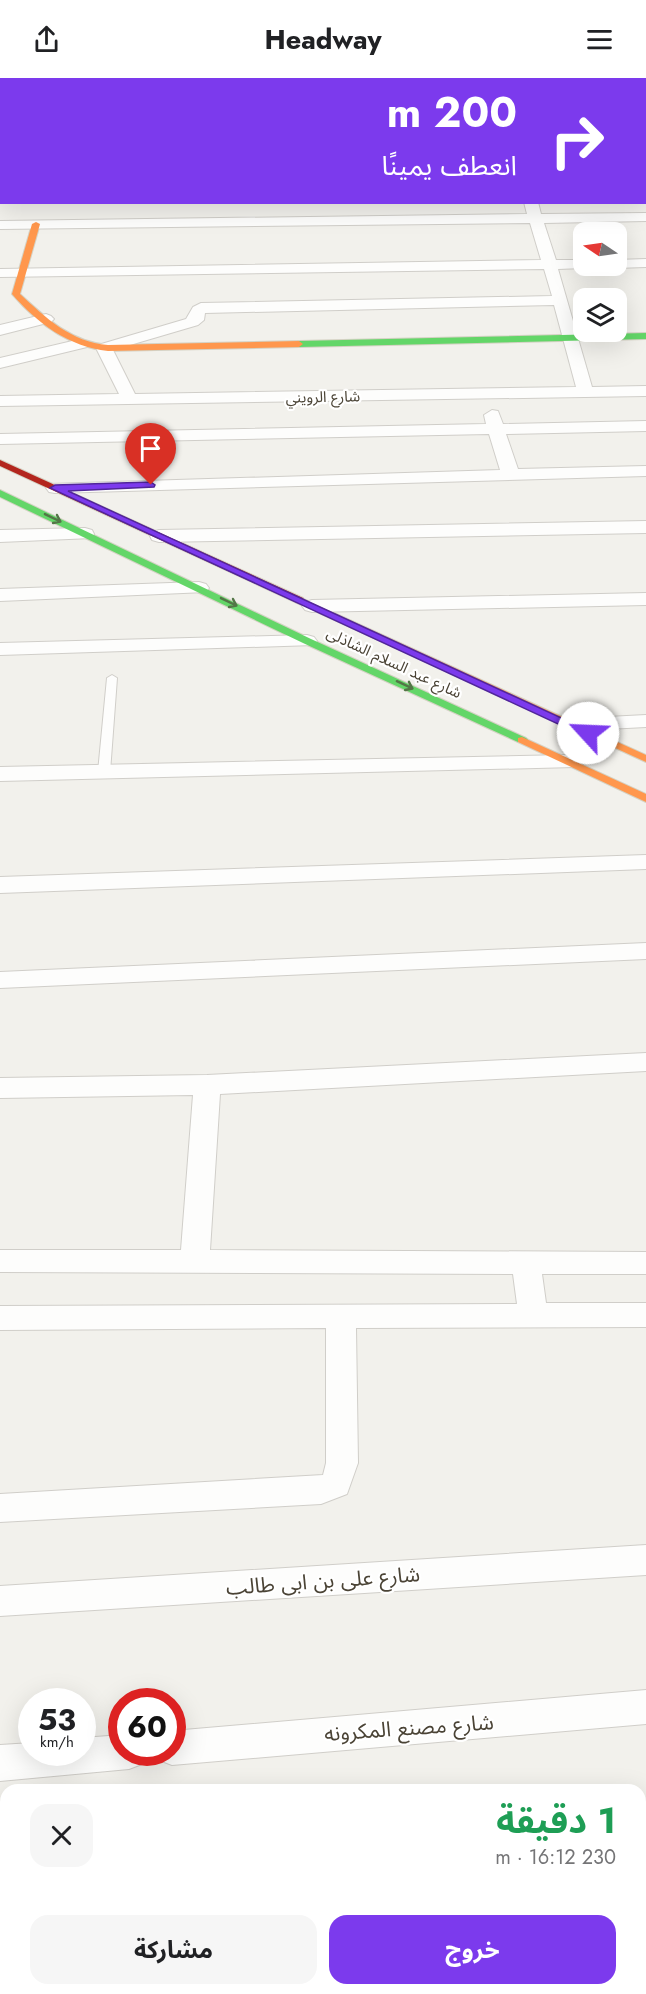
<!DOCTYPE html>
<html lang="ar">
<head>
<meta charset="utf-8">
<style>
	:root { --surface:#fff; --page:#f6f6f6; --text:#202124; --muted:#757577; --accent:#7c3aed }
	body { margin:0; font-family:Jost,"Noto Sans Arabic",sans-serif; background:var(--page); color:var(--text); direction:rtl; height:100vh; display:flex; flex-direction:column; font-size:22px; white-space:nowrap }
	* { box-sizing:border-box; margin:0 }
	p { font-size:20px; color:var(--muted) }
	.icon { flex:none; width:33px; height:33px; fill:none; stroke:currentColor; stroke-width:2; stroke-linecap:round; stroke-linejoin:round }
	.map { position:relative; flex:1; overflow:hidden; direction:ltr }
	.side { position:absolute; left:0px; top:1706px; width:646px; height:212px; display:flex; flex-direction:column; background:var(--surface); border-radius:18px 18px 0 0; box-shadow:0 6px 24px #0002; direction:rtl }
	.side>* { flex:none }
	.guide { position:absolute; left:0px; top:0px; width:646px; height:126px; box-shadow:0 6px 24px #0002; direction:rtl; background:#7c3aed; color:#fff; overflow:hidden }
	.needle { width:39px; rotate:283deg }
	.tools { position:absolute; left:573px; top:144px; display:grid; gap:12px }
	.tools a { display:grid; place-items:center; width:54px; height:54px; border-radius:12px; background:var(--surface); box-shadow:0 6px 24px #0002; font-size:30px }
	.speed { position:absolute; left:18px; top:1610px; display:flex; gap:12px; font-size:30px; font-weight:700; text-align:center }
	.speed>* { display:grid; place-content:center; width:78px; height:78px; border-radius:50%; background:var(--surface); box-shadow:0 6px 24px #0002; line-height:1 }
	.speed small { font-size:15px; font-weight:400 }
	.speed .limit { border:9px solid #d22; background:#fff; color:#111 }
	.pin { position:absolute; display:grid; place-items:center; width:51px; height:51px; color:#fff; margin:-62px -26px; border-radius:50% 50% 50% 0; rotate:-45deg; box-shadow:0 0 6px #0007 }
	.pin .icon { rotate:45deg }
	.me { position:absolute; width:66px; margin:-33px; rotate:295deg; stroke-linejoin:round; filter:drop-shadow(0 0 4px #0008) }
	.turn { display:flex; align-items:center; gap:21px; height:126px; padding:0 30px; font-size:27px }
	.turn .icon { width:78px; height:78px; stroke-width:2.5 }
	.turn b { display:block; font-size:42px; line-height:51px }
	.round { display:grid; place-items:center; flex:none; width:63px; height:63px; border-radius:18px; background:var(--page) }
	.headline { display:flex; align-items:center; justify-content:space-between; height:102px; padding:0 30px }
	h1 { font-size:36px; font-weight:700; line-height:45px; color:#1e9e55 }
	.cta { display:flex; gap:12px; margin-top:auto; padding:12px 30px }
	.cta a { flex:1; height:69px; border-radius:18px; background:var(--accent); color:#fff; font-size:24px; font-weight:700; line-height:69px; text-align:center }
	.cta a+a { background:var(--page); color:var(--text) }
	header { display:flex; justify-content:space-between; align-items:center; height:78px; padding:0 30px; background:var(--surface); font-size:27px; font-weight:700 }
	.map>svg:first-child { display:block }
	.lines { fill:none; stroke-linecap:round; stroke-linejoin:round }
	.lane-casing { stroke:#d0cec9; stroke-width:2 }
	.street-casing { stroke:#d0cec9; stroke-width:2 }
	.fast-casing { stroke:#d5d2c4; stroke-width:2 }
	.slow-casing { stroke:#d5d2c4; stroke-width:2 }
	.jam-casing { stroke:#d5d2c4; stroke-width:2 }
	.lane { fill:#fdfdfc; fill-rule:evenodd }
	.street { fill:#fdfdfc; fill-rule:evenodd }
	.fast { fill:#63d668; fill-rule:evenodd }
	.slow { fill:#ff974d; fill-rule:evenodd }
	.jam { fill:#b3261e; fill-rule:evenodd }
	.oneway { stroke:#537647 }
	.route { fill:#7c3aed; stroke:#51269a; stroke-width:1.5 }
	.labels { text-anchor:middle; stroke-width:4.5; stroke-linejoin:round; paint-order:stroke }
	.far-street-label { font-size:15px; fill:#4a4335; stroke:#fff }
	.near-street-label { font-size:21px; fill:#4a4335; stroke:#fff }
</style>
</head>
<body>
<header><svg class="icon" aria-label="menu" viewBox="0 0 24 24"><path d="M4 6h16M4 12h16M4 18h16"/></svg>Headway<svg class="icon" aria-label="share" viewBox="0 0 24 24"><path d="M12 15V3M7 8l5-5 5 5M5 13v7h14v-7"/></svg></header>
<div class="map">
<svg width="646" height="1916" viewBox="0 0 646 1916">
	<rect width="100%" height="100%" fill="#f2f1ec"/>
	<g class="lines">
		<g class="lane-casing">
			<path id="lane" d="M112 597 117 600 110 694 104 697 98 694 107 600Z
				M507 1911H527V1916H507Z
				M576 1911H596L597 1916H577Z"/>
		</g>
		<g class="street-casing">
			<path id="street" d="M645 21H646V29H645Z
				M645 56H646V64H645Z
				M645 96H646V104H645Z
				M0 106H2V114H0Z
				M524 124H538L541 136 646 135V143L544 145 556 182H584V188H590L584 190 558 191 592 309 646 308V318L0 328V318L119 316 96 270 98 267 186 241 193 229 201 225 552 218 544 191 0 199V191L541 182 530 145 0 151V143L527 136ZM554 227 576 309 135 316 113 272 198 247 204 242 205 235Z
				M646 181V189L616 190 610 188H616V182Z
				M46 236 51 238 54 241 51 244 0 257V247Z
				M81 261 89 266 87 269 0 290V280Z
				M492 332 498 333 503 346 646 343V353L506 356 518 391 646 388V398L55 415 49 414 46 410 49 406 500 392 489 356 0 366V356L486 346 484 337Z
				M646 443V455L159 464 152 462 150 458 152 454 159 452Z
				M85 450 92 452 94 456 92 460 0 464V452Z
				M199 504 206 506 209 510 206 514 0 523V511Z
				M646 515V527L312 534 305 532 302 528 305 524 312 522Z
				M307 557 314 559 317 563 314 567 0 577V565Z
				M646 637V649L569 653 562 651 558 647 562 643 569 641Z
				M567 677 575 679 578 684 575 689 0 703V689Z
				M646 777V791L0 815V799Z
				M646 865V881L0 910V894Z
				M646 975V993L220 1016 210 1172 646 1174V1196H542L546 1225H646V1249L356 1250 358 1385 347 1416 321 1426 0 1444V1416L323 1397 326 1385V1250L0 1252V1228L517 1226 513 1196 0 1194V1172H181L193 1017 0 1020V1000L207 997Z
				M646 1467V1497L0 1538V1508Z
				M646 1612V1646L172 1687 159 1682 156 1674H172V1653Z
				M122 1657V1674H147L142 1686 129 1691 0 1703V1667L32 1665V1674H82V1660Z"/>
		</g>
		<g class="fast-casing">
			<path id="fast" d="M646 255V261L299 269 295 266 299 263Z
				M0 412 311 561 526 660 528 662 526 664H518L303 565 0 419Z"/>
		</g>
		<g class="slow-casing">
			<path id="slow" d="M0 30H2V35H0Z
				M0 62H2V66H0Z
				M36 144 40 146 20 216C46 240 71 264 108 267L299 263 303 266 299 269 108 273C69 269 37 245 12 216L32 146Z
				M299 519 646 677V684L295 524 294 522Z
				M522 659 646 716V724L518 664V660Z"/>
		</g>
		<g class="jam-casing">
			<path id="jam" d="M0 382 303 520 304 522 299 525 295 524 0 388Z"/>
		</g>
		<use href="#lane" class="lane"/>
		<use href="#street" class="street"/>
		<use href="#fast" class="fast"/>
		<use href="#slow" class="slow"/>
		<use href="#jam" class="jam"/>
	</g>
	<defs><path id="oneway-shaft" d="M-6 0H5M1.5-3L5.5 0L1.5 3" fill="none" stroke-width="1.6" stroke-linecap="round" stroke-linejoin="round" transform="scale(1.5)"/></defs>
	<g class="oneway">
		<use href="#oneway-shaft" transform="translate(53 440) rotate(26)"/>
		<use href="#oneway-shaft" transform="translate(229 524) rotate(26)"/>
		<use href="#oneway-shaft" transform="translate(405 607) rotate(25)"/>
	</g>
	<path class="route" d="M151 404 155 407 154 409 68 413 594 655 592 658H584L50 410 55 407Z"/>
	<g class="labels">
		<g class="far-street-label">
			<text transform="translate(323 319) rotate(-1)" y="5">شارع الرويني</text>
			<text transform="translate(394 585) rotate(25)" y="5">شارع عبد السلام الشاذلى</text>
		</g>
		<g class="near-street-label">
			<text transform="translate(323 1503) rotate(-4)" y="7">شارع على بن ابى طالب</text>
			<text transform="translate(409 1650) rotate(-4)" y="7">شارع مصنع المكرونه</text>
		</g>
	</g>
</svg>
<div class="tools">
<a><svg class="needle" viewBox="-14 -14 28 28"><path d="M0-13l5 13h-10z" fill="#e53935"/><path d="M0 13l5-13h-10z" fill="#757577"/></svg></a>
<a><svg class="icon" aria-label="layers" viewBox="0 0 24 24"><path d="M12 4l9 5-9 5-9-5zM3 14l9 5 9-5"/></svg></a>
</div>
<div class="speed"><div>53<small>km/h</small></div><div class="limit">60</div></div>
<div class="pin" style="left:151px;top:407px;background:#d93025"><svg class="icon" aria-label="arrive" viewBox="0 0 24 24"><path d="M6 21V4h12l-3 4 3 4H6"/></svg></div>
<svg class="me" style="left:588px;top:655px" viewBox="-20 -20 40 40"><circle r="19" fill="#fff"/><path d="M0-13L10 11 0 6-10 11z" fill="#7c3aed"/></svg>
<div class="guide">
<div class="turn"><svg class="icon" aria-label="right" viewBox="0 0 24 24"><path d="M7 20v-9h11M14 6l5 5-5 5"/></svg><div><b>200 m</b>انعطف يمينًا</div></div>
</div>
<section class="side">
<div class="headline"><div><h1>1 دقيقة</h1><p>230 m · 16:12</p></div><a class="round"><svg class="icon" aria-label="close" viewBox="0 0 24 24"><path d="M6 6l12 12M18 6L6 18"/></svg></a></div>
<div class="cta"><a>خروج</a><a>مشاركة</a></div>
</section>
</div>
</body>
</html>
